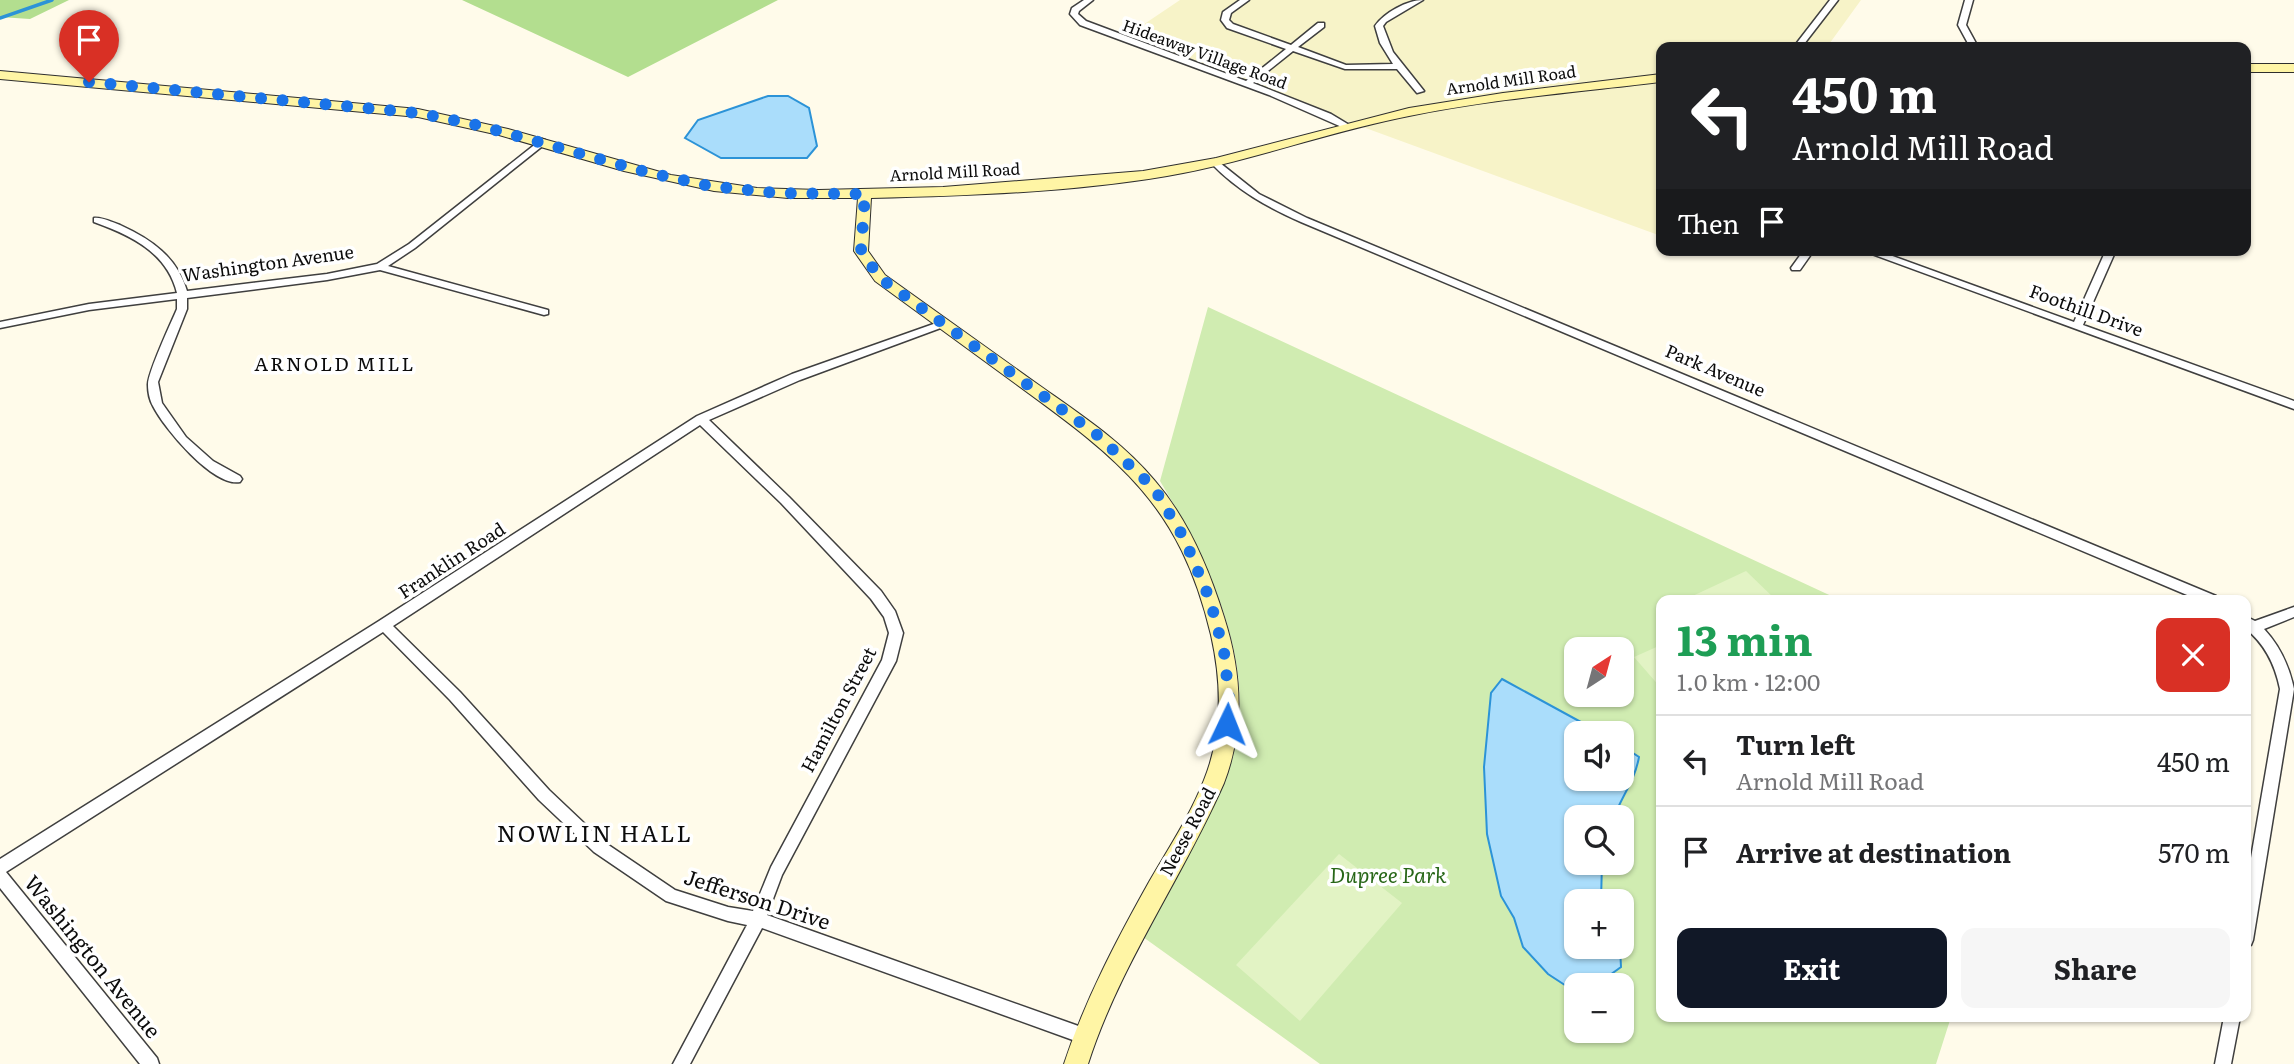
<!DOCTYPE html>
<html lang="en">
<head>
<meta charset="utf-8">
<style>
	:root { --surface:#fff; --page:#f6f6f6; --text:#202124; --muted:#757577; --line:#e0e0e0; --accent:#111827 }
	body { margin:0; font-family:Literata,serif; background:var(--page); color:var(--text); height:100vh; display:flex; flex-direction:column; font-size:26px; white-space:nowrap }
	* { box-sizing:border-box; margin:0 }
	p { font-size:23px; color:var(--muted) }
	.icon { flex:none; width:38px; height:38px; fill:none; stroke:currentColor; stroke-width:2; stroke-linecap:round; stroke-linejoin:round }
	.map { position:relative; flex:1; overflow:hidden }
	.drawer { position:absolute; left:1656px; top:595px; width:595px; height:427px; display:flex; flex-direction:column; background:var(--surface); border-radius:14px; box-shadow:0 2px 5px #0004 }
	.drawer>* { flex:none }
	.hud { position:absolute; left:1656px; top:42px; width:595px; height:214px; border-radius:14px; box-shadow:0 2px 5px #0004; background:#202124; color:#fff; overflow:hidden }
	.needle { width:46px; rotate:36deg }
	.fabs { position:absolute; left:1564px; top:637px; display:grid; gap:14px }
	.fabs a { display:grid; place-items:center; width:70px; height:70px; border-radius:14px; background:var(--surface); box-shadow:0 2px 5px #0004; font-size:35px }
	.pin { position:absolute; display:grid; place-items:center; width:60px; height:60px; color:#fff; margin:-72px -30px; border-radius:50% 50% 50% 0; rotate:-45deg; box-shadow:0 0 7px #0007 }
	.pin .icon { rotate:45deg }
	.me { position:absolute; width:77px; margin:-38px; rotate:2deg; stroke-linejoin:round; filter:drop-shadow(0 0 5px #0008) }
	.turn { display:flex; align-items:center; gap:24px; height:147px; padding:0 21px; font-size:32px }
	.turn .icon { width:91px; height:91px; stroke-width:2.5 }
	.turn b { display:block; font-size:49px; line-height:60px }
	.then { display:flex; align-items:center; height:66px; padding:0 21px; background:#0003; gap:14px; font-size:26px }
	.round { display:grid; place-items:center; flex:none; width:74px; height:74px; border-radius:14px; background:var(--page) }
	.summary { display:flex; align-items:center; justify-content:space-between; height:119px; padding:0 21px }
	h1 { font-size:42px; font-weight:700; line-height:52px; color:#1e9e55 }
	.cta { display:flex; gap:14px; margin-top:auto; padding:14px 21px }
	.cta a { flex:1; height:80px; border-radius:14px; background:var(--accent); color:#fff; font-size:28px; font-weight:700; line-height:80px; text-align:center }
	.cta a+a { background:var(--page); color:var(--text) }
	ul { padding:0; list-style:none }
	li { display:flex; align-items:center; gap:21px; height:91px; padding:0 21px; border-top:2px solid var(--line) }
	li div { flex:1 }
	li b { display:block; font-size:26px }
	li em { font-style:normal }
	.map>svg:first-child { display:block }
	.farmland { fill:#f7f3c8 }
	.green { fill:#d0ecb1; fill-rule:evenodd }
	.forest { fill:#b3de8f }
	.pitch { fill:#e2f3c4 }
	.water { fill:#aaddfb; stroke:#2c93d7; stroke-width:2 }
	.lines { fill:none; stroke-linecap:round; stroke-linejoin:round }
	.stream { stroke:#2c93d7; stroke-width:3.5 }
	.street-casing { stroke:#3f3f3f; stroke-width:3 }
	.secondary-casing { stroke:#2e2e2e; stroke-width:2 }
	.street { fill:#fff; fill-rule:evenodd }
	.secondary { fill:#fff5a5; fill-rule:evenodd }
	.route { stroke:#1a73e8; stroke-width:12; stroke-dasharray:0 21.6 }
	.labels { text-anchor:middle; stroke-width:7; stroke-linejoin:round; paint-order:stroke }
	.far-street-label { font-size:16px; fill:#0c0c0c; stroke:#fff }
	.street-label { font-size:18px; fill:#0c0c0c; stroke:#fff }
	.neighbourhood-label { font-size:19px; letter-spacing:2px; fill:#0c0c0c; stroke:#fff }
	.near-park-label { font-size:21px; font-style:italic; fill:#286718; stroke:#fff }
	.near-street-label { font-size:21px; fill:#0c0c0c; stroke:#fff }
	.near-neighbourhood-label { font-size:23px; letter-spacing:2px; fill:#0c0c0c; stroke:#fff }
</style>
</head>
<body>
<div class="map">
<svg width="2294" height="1064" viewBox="0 0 2294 1064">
	<rect width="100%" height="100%" fill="#fffbea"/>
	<path class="farmland" d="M1180 0H1861L1827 47H1661V236L1122 39Z"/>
	<path class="green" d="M1208 307 1840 600H1661V1017H1951L1936 1064H1320L1143 937C1161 903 1179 868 1198 834 1211 807 1227 780 1234 751 1257 659 1206 558 1160 481ZM1577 649H1622V695H1577ZM1577 733H1622V779H1577ZM1577 817H1622V863H1577ZM1577 901H1622V947H1577ZM1577 985H1622V1031H1577Z"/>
	<path class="forest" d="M0 0H69L30 19 0 17Z
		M462 0H778L628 77Z"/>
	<path class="pitch" d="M1746 571 1776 600H1684Z
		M1661 645V688L1634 657Z
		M1339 854 1402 903 1300 1021 1236 965Z"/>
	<path class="water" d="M768 96H788L809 108 817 146 807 158H721L685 138 698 120Z
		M1502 679 1601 733H1577V779H1622V746L1639 757C1635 780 1622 796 1614 817H1577V863H1602L1601 901H1577V947H1620L1621 967 1596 985H1577V993L1548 974 1523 947 1514 918 1501 896 1487 834 1484 767 1491 693Z"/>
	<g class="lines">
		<path class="stream" d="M0 18 52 0"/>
		<g class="street-casing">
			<path id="street" d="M1084 0H1093L1079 11 1078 14 1086 21 1246 81 1286 49 1227 28 1221 20 1223 12 1240 0H1249L1231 13 1229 20 1233 24 1291 45 1318 23H1324V27L1298 47 1346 65 1393 64 1380 43 1375 26C1384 13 1407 0 1423 0L1386 22 1383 26 1393 52 1424 91 1417 93 1397 69H1345L1293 51 1253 83 1331 114 1351 126 1344 128 1269 95 1080 25 1070 14 1072 8Z
				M1830 0H1838L1804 44 1806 47H1798L1796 44Z
				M1965 0H1973L1966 25 1978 47H1970L1958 25Z
				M542 139 545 140V144L415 248 388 266 548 310V314L544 315 380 270 327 280 187 298V309L158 382 162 403 186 437 213 461 240 476 242 479 240 482C213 487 164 428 153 406 150 401 148 392 148 385 147 374 171 323 177 309V299L89 310 0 328V322L89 304 177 293C167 252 130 235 94 222V218C102 217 111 222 120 225 151 239 177 257 187 291L327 274 377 264 409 244Z
				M1215 159 1259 194 1307 218 2216 596 2217 600H2199L1301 222C1267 207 1237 190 1212 164L1210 162Z
				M1804 250H1814L1800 270H1792L1791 268Z
				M1861 250H1876L2074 322 2106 250H2116L2083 325 2294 401V409Z
				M942 321 946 322 947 324 946 326 800 380 709 420 789 497 881 591 895 611 903 633 896 661 782 875 767 915 1084 1028 1090 1030 1092 1036 1090 1042 1084 1044 762 928 690 1064H673L747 925 728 921 666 901 594 852 539 800 450 700 383 632 6 872 157 1058 159 1064H140L0 888V859L379 621 697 416 792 374ZM700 425 781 503 871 599 884 617 889 633 882 660 771 867 753 911 728 907 675 890 604 842 549 790 460 692 393 626Z
				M2294 607V617L2264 629C2280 646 2289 666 2294 689L2253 940 2251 945 2245 948V893L2280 689C2275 664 2265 644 2245 628V616L2255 621Z
				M2224 1017H2240L2231 1064H2215Z"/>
		</g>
		<g class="secondary-casing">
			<path id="secondary" d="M2245 64H2294V72H2245Z
				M0 71 418 109 508 129 671 175 757 188 819 190 943 187 1143 171 1216 158 1409 108 1503 93 1661 74V82C1577 92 1492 99 1409 116 1327 132 1249 162 1167 176 1073 192 967 196 871 198L868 251 885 275C935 311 986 347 1036 383 1078 413 1122 441 1155 481 1188 519 1209 569 1224 617 1242 673 1245 728 1224 783 1182 879 1120 964 1088 1064H1064C1085 1000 1116 941 1149 882 1168 849 1190 816 1204 780 1223 733 1222 684 1211 635 1180 504 1119 459 1016 384 969 350 922 315 875 281L854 251 858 198H788L714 191 624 171 499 135 418 117 0 79Z"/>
		</g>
		<use href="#street" class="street"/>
		<use href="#secondary" class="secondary"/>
	</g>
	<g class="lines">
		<path class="route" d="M89 82 418 113 477 125 650 173 710 186 776 193 865 194 861 251 880 278 1096 434 1154 488 1184 538 1210 600 1224 652 1229 698 1227 724"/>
	</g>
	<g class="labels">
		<g class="far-street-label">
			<text transform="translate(1205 54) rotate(20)" y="6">Hideaway Village Road</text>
			<text transform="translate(1511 80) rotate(-8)" y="6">Arnold Mill Road</text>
			<text transform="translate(955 172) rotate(-3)" y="6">Arnold Mill Road</text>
		</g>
		<g class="street-label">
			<text transform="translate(268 264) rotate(-8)" y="6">Washington Avenue</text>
			<text transform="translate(2086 311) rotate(20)" y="6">Foothill Drive</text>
			<text transform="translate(1715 371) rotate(23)" y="6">Park Avenue</text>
			<text transform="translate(452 561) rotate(-33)" y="6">Franklin Road</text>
			<text transform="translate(839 710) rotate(-62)" y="6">Hamilton Street</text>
			<text transform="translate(1188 832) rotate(-62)" y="6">Neese Road</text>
		</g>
		<g class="neighbourhood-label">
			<text x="335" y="371">ARNOLD MILL</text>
		</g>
		<g class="near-park-label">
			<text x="1388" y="883">Dupree Park</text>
		</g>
		<g class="near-street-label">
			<text transform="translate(757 900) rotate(18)" y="7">Jefferson Drive</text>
			<text transform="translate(92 957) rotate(51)" y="7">Washington Avenue</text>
		</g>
		<g class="near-neighbourhood-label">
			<text x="595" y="842">NOWLIN HALL</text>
		</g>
	</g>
</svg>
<div class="fabs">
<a><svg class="needle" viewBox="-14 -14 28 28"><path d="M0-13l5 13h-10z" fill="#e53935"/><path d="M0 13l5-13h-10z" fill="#757577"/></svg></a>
<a><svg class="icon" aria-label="sound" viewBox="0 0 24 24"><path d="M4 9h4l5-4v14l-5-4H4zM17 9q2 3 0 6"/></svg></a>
<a><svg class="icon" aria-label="search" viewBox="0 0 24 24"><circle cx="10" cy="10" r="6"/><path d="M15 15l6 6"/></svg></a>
<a>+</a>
<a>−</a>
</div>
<div class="pin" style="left:89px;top:82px;background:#d93025"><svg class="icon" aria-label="arrive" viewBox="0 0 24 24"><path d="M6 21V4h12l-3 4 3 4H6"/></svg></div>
<svg class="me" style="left:1227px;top:724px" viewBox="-20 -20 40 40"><path d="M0-17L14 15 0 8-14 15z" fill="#1a73e8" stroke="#fff" stroke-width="4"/></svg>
<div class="hud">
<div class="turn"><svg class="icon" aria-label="left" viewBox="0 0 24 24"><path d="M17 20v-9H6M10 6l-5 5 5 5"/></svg><div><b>450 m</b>Arnold Mill Road</div></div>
<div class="then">Then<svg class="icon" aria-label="arrive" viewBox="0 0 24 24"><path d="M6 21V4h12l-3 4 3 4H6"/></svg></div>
</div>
<section class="drawer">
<div class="summary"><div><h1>13 min</h1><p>1.0 km · 12:00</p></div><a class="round" style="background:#d93025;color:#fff"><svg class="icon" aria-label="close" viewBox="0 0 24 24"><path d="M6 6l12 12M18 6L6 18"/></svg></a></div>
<ul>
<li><svg class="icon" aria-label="left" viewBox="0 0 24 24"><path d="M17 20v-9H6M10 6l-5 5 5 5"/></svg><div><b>Turn left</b><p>Arnold Mill Road</p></div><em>450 m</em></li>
<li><svg class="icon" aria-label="arrive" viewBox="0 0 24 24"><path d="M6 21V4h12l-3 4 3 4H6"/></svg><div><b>Arrive at destination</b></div><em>570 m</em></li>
</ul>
<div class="cta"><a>Exit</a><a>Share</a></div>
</section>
</div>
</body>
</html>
